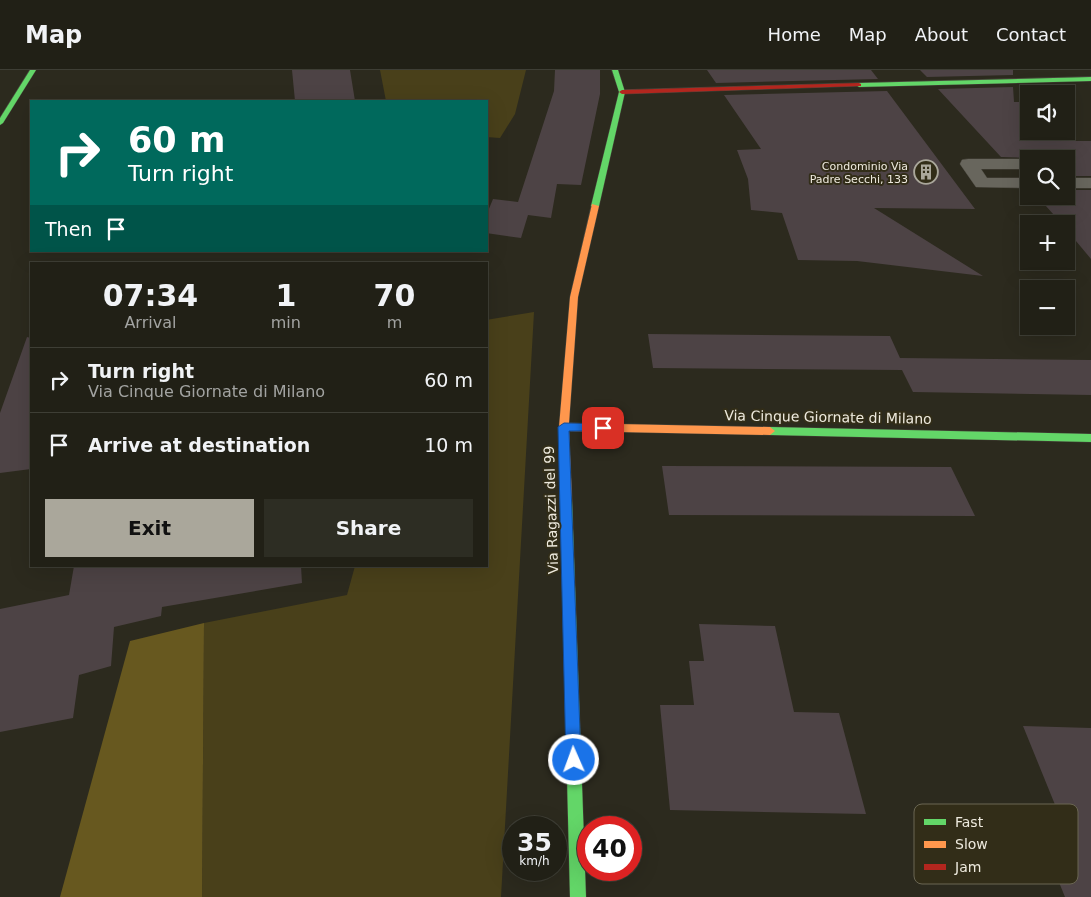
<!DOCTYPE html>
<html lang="en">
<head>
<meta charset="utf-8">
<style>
	:root { --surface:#212016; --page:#2d2d23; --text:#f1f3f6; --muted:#a2a3a1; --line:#3e3e35; --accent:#aaa79b }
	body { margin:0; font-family:"DejaVu Sans",sans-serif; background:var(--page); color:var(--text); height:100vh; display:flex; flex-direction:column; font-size:19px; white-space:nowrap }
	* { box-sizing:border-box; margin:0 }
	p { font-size:16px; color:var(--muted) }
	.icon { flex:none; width:28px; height:28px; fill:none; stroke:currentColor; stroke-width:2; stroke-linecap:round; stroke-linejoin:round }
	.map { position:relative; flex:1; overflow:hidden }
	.drawer { position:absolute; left:30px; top:192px; width:458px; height:305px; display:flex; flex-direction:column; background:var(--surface); border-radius:0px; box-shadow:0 5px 20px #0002,0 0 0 1px var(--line) }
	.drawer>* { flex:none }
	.top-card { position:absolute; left:30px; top:30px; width:458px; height:152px; border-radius:0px; box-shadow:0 5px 20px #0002,0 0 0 1px var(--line); background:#00695c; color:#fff; overflow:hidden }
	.fabs { position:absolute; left:1020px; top:15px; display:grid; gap:10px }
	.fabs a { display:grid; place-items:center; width:55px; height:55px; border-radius:0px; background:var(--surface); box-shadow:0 5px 20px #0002,0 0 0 1px var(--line); font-size:25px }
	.speed { position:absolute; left:502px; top:746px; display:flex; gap:10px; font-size:25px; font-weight:700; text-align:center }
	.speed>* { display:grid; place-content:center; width:65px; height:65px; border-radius:50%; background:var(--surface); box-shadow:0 5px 20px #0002,0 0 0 1px var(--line); line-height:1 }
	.speed small { font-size:12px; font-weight:400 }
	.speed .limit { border:8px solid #d22; background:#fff; color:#111 }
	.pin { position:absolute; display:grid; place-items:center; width:42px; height:42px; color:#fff; margin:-21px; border-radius:10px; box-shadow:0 2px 8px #0006 }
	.me { position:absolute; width:55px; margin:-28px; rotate:358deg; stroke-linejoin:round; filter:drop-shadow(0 0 4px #0008) }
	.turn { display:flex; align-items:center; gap:18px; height:105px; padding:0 15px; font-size:22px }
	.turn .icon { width:65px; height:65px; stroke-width:2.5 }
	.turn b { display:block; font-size:35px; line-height:42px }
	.then { display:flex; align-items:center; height:48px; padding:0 15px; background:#0003; gap:10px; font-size:19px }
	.eta { display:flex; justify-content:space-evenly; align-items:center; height:85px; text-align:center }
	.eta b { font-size:30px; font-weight:600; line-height:35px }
	.action { display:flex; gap:10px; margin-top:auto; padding:10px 15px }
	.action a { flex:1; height:58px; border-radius:0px; background:var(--accent); color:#111; font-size:20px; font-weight:600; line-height:58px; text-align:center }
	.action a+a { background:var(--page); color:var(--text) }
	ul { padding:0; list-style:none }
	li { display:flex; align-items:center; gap:15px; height:65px; padding:0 15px; border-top:1px solid var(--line) }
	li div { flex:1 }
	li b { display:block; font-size:19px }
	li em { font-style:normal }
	header { display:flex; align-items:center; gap:30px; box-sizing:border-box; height:70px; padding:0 25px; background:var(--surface); border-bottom:1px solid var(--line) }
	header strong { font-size:24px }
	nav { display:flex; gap:28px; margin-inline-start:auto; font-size:18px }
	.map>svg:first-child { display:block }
	.green { fill:#49401a }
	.forest { fill:#67581f }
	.building { fill:#4d4345 }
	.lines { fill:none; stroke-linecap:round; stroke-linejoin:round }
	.street-casing { stroke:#48453c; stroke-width:1 }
	.fast-casing { stroke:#48453c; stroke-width:1 }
	.slow-casing { stroke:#48453c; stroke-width:1 }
	.jam-casing { stroke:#48453c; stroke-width:1 }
	.street { fill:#68665d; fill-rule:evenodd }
	.fast { fill:#63d668; fill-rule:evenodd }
	.slow { fill:#ff974d; fill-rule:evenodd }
	.jam { fill:#b3261e; fill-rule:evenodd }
	.route { fill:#1a73e8; stroke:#114b97 }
	.labels { text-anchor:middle; stroke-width:4; stroke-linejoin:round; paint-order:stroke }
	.far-poi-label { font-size:11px; fill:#eeeade; stroke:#322d18; text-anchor:end }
	.street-label { font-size:14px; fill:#eeeade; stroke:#322d18 }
	.key { fill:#322d18; stroke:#6a6653; stroke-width:1 }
	.key-label { font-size:14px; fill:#eeeade }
</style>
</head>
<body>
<header>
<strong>Map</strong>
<nav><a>Home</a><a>Map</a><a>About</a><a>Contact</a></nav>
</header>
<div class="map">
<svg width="1091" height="827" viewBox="0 0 1091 827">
	<rect width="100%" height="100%" fill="#2c2a1e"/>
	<path class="green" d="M380 0H526L515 44 500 68 486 67V31H386Z
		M534 242 501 827H202L204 553 347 525 355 496H486V250Z"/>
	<path class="forest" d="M204 553 202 827H60L130 571Z"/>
	<path class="building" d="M292 0H350L355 31H295Z
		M555 0H600V24L581 115 557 114 551 148 528 145 521 168 486 163V146L493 129 518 132 554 21Z
		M707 0H871L878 9 716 13Z
		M920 0H1013V5L927 7Z
		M1013 17 1014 32H1029V71H1091V106H1066V89L1001 87 938 19Z
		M887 21 975 139 874 138 983 206 857 191 798 190 782 143 751 140 748 109 737 80 761 79 724 25Z
		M1066 120H1091V189L1066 159V154H1062L1037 126H1066Z
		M648 264 890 266 900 288 1091 290V325L913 322 902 300 653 298Z
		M27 267 31 268V399L0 403V343Z
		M662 396 951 397 975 446 669 445Z
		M74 496H301L302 513 162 537 161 546 114 557 111 596 79 605 73 648 0 662V539L69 525Z
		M699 554 775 556 794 642 839 643 866 744 670 740 660 635H694L689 591H704Z
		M1023 656 1091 658V827H1065L1043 773 1071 774Z"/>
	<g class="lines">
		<g class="street-casing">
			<path id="street" d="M968 89H1029V99H981L987 108H1029V118L976 117 960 94 962 90Z
				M1066 108H1091V118H1066Z"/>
		</g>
		<g class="fast-casing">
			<path id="fast" d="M30 0H36L3 53 0 55V48Z
				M612 0H618L625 22 599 136 595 138 591 136 619 22Z
				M1091 7V11L859 17 856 15 859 13Z
				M770 357 1091 364V372L770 365 765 361Z
				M566 426 570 427 572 430 586 827H570L560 430 562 427Z"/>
		</g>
		<g class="slow-casing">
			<path id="slow" d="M592 134 599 136 578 227 569 353 770 357 775 361 770 365 569 361 572 430 570 433H562L560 430 559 357 570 227Z"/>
		</g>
		<g class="jam-casing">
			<path id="jam" d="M859 13 861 14V16L622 24 619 22 622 20Z"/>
		</g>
		<use href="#street" class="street"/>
		<use href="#fast" class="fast"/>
		<use href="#slow" class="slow"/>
		<use href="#jam" class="jam"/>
	</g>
	<path class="route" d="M564 353 603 354 608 358 603 361H569L581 690 579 695 574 697 569 695 566 690 558 357Z"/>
	<defs>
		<g id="building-ring" transform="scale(1.25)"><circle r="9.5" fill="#322d18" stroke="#aaa79b" stroke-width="1.5"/><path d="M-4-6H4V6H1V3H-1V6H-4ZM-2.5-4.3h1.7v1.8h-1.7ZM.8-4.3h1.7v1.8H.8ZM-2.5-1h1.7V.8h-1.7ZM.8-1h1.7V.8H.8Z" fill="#aaa79b"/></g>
	</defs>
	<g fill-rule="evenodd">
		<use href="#building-ring" x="926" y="102"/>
	</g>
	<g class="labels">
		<g class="far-poi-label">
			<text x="908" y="100">Condominio Via<tspan x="908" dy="13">Padre Secchi, 133</tspan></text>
		</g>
		<g class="street-label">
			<text transform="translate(828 347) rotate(1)" y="5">Via Cinque Giornate di Milano</text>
			<text transform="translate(551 440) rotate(-92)" y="5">Via Ragazzi del 99</text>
		</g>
	</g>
	<rect x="914" y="734" width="164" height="80" rx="8" class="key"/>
	<rect x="924" y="749" width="22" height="6" fill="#63d668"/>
	<rect x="924" y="771" width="22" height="7" fill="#ff974d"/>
	<rect x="924" y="794" width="22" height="6" fill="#b3261e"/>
	<g class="key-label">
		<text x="955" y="757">Fast</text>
		<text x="955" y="779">Slow</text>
		<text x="955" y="802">Jam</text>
	</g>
</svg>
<div class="fabs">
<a><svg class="icon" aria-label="sound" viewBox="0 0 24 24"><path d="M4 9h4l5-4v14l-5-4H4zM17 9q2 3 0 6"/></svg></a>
<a><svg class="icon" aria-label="search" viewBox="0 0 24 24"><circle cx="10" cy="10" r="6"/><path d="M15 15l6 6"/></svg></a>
<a>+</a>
<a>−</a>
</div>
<div class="speed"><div>35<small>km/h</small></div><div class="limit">40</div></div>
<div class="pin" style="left:603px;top:358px;background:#d93025"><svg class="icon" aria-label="arrive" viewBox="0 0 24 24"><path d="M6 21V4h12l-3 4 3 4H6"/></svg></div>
<svg class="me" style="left:574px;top:690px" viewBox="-20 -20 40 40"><circle r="17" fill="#1a73e8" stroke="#fff" stroke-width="3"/><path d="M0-11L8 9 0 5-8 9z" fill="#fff"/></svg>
<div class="top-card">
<div class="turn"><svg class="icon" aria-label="right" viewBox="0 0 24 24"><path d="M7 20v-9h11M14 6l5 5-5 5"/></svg><div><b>60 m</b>Turn right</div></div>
<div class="then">Then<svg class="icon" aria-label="arrive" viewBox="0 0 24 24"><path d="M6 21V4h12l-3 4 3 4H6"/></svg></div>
</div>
<section class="drawer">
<div class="eta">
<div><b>07:34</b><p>Arrival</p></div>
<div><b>1</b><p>min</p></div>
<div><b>70</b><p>m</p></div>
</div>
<ul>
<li><svg class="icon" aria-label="right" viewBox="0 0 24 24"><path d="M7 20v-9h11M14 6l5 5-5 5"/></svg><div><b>Turn right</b><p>Via Cinque Giornate di Milano</p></div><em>60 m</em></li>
<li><svg class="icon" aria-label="arrive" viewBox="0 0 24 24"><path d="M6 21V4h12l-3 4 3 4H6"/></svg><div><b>Arrive at destination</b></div><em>10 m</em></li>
</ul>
<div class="action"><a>Exit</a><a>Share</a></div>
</section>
</div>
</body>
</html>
